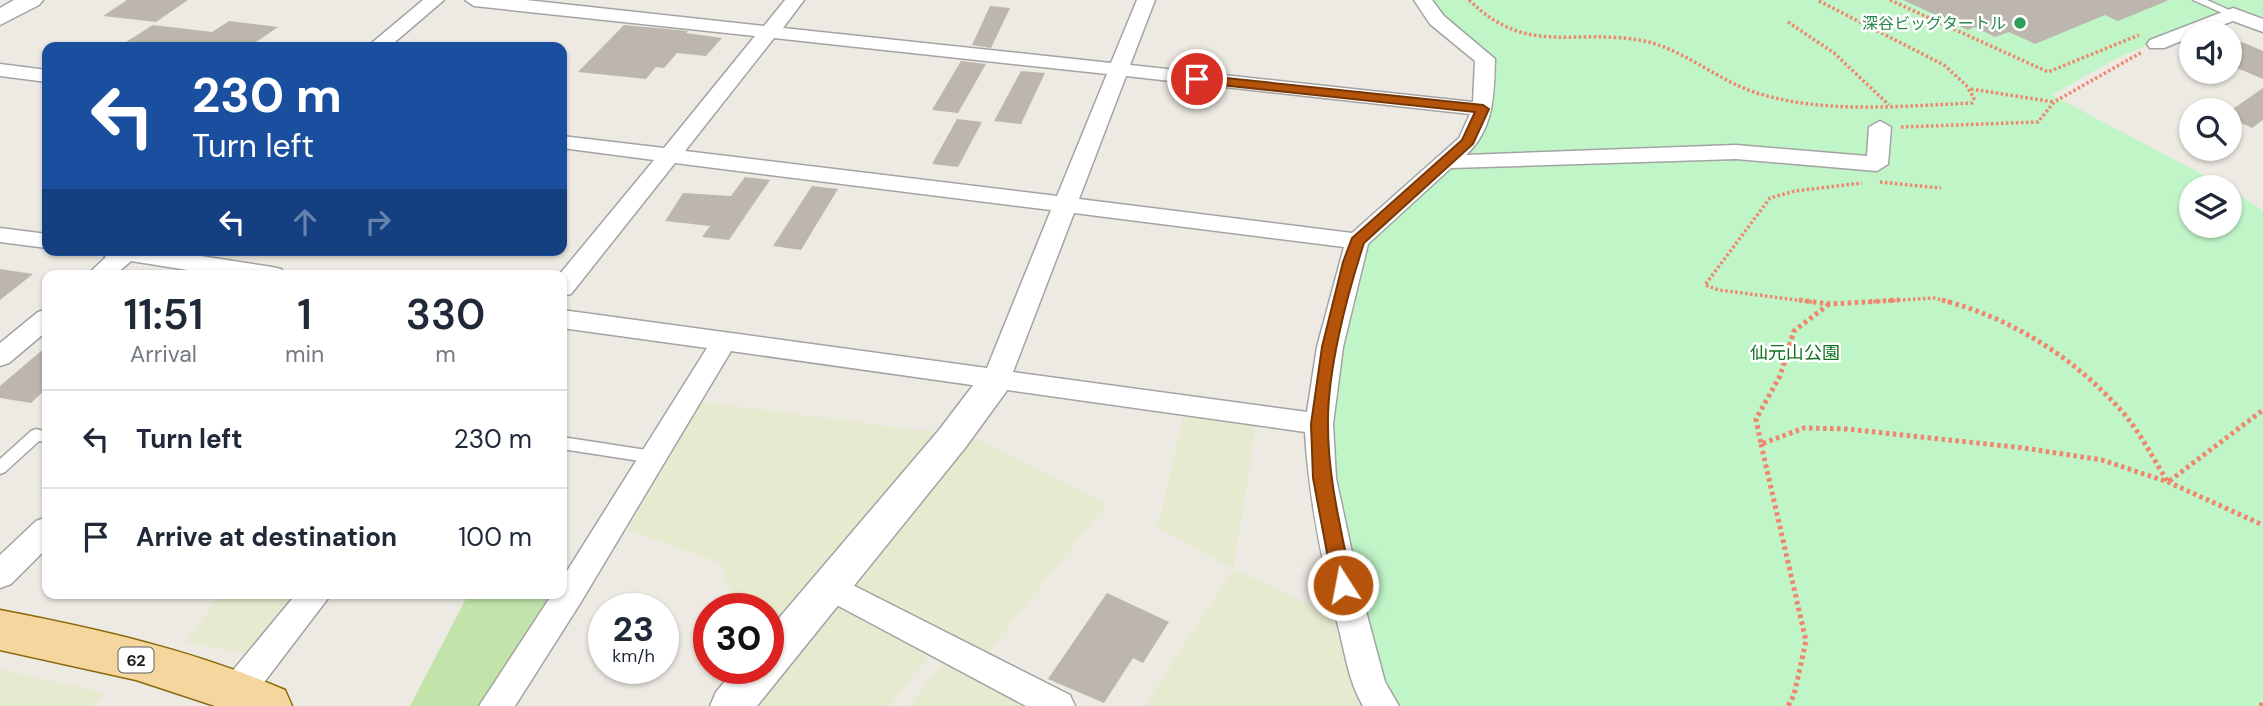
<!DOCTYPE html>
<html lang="en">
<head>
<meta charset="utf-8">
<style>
	:root { --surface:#fff; --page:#f2f2f3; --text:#1f2937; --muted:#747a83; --line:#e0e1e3 }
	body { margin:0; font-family:"DM Sans","Noto Sans JP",sans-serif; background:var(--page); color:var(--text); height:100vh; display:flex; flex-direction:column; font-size:26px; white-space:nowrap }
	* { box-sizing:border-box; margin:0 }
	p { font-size:23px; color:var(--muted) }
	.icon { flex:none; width:38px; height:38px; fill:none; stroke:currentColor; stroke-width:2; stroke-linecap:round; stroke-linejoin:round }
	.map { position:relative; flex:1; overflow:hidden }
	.sheet { position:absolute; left:42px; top:270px; width:525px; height:329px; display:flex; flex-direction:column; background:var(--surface); border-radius:14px; box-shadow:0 2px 5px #0004 }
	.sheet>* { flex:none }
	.top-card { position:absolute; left:42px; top:42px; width:525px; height:214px; border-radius:14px; box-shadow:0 2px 5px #0004; background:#1a4fa0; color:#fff; overflow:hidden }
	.tools { position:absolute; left:2179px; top:21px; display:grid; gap:14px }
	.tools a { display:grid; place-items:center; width:63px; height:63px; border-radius:50%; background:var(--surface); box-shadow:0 2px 5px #0004; font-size:35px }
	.speed { position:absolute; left:588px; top:593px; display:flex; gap:14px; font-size:35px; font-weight:700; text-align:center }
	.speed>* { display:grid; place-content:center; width:91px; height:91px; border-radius:50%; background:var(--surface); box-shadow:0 2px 5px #0004; line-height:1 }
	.speed small { font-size:18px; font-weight:400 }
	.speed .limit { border:10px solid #d22; background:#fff; color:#111 }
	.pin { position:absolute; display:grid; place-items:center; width:60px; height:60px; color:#fff; margin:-30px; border:4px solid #fff; border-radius:50%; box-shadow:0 2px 7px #0007 }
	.me { position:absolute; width:77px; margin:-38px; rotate:349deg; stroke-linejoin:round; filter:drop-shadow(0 0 5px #0008) }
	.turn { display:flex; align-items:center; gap:24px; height:147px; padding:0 35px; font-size:32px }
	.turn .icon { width:91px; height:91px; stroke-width:2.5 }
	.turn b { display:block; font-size:49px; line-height:60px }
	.lanes { display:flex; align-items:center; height:66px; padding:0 35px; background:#0003; justify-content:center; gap:35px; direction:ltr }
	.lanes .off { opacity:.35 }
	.eta { display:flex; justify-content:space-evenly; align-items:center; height:119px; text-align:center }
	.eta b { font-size:42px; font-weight:600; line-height:49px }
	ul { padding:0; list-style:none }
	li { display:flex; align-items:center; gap:21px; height:98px; padding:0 35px; border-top:2px solid var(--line) }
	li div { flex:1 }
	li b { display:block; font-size:26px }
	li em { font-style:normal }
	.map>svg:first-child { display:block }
	.farmland { fill:#e6eace }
	.grass { fill:#c2e4aa }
	.park { fill:#c0f5c8 }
	.building { fill:#bcb6af }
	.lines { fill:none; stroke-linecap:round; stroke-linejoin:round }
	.service-casing { stroke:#a3a3a3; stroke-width:3 }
	.minor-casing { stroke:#a3a3a3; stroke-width:3 }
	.tertiary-casing { stroke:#a3a3a3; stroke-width:3 }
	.primary-casing { stroke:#8a690a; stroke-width:3 }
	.path-far1 { stroke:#f0866f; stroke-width:3.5; stroke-dasharray:2.5 2.5; stroke-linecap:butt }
	.path { stroke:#f0866f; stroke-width:5; stroke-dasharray:3.5 3.5; stroke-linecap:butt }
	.service { fill:#fff; fill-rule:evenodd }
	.minor { fill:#fff; fill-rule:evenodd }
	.tertiary { fill:#fff; fill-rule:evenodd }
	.primary { fill:#f5d69e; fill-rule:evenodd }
	.route { fill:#b45309; stroke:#753606; stroke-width:2 }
	.leisure-dot { fill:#2e9e5b; stroke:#fff; stroke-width:2.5 }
	.labels { text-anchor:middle; stroke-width:5; stroke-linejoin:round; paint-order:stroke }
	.far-leisure-label { font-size:16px; fill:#27864d; stroke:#fff; text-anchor:end }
	.shield { fill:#fff; stroke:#606060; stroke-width:2 }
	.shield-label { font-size:16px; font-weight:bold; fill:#1c1c1c }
	.park-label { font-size:18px; fill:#127121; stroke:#fff }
</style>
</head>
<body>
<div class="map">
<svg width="2263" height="706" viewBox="0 0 2263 706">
	<rect width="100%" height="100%" fill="#eceae2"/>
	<path class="farmland" d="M702 402 942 433 780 621 768 616V609H753L733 600 721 563 627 530Z
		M1183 417 1256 426 1233 569 1331 615 1359 706H1145L1233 569 1158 527Z
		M973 438 1106 504 984 657 853 592Z
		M222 593H302L252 654 186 642Z
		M842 604 933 651 889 706H748L830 605Z
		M944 661 1033 706H909Z
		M0 669 104 693 92 706H0Z"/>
	<path class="grass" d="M469 593H556L483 706H410Z"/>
	<path class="park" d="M1430 0H2263V25L2217 16 2115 59 2052 95 2226 187H2191V226H2230V189L2263 211V706H1394L1384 686 1348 566 1326 424 1366 239 1443 169 1494 71 1445 21Z"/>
	<path class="building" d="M127 0H188L156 22 103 16Z
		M1903 0H2167V1L2118 21 2105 15 2035 44 2009 32 1995 37 1975 27 1968 30Z
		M990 6 1010 8 991 48 972 45Z
		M229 21 278 27 249 47H118L153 25 212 32Z
		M624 25 688 31 686 33 722 38 706 56 677 53 664 68 656 67 646 79 578 72Z
		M2242 42 2263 51V79L2230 65V49Z
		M961 61 986 64 958 113 932 110Z
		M1021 71 1045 73 1021 124 994 121Z
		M2263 88V120L2252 128 2230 118V111Z
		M957 119 982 122 958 167 932 164Z
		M745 177 770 180 729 240 702 237 710 226 665 221 683 193 731 196Z
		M812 186 838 189 801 250 773 246Z
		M0 269 33 274 0 300Z
		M47 346V388L31 403 0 398V386Z
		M1107 593 1169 622 1143 663 1133 658 1104 703 1048 679Z"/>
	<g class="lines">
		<g class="service-casing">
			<path id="service" d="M2193 0H2207L2238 14 2229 16Z
				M36 429 47 432V442L39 441 5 472 0 474V459L31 431Z
				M562 437 653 451 658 453 661 457 658 461 653 463 562 449Z"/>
		</g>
		<g class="minor-casing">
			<path id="minor" d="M423 0H444L389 47H367Z
				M465 0H526L764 26 785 0H804L783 28 1111 63 1137 0H1155L1130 65 1473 102 1475 61 1430 24 1414 0H1432L1444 16 1495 59C1494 95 1494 129 1466 155L1736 145 1867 156 1869 127 1880 121 1891 127 1888 164 1877 171 1736 159 1451 168 1368 244 1343 347 1333 424 1336 478 1359 585 1385 682 1399 706H1363C1350 684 1346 659 1340 634 1323 568 1309 501 1305 432L731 351 581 602 515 706H479L553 593H562V579L707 348 562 328V310L987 368 1051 210 675 163 571 294 562 296 559 275 654 160 562 148V136L664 148 755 36 474 6ZM774 38 1107 74 1057 196 685 151ZM1126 76 1470 114 1459 138 1352 233 1079 199ZM1074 213 1344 247 1317 347 1307 412 1013 372Z
				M2233 8 2263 19V32L2233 21 2201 33H2191V37L2164 48H2150L2147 44 2150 40Z
				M0 64 47 70V82L0 76Z
				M0 228 47 234V248L0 242Z
				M98 250H162L272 267 281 269 284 275H219L131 261 115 275H87L106 257Z
				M47 309V331L9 363 0 366V343L38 312Z
				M47 517V548L11 584 0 588V555L36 521Z
				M829 573 1070 695 1075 706H1026L818 595 813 586 818 577Z
				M297 593H332L249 702 237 706 225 702 220 691 225 680Z"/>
		</g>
		<g class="tertiary-casing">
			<path id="tertiary" d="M14 0H43L39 5 0 25V8Z
				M996 368 1008 371 1013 380 1008 389 965 448 757 706H710L716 692 736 668H768V631L939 430 984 371Z"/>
		</g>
		<g class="primary-casing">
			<path id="primary" d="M0 610C98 629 193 650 285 690L292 706H215L136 680 0 650Z"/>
		</g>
		<path class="path-far1" d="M1469 0C1528 58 1574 27 1644 41 1686 50 1719 82 1760 94 1828 114 1902 106 1972 103L1974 98 1966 85 1944 65 1817 0
			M1890 0 2048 72 2139 35
			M1788 22 1834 53 1889 105
			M1971 89 2054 102
			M1901 127 2038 122 2054 102 2142 52
			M1880 182 1941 188
			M1812 302 1719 290 1705 285 1770 198 1795 191 1862 183
			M1868 302 1934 298 1949 302"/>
		<path class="path" d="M1799 300 1830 304 1899 300
			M1942 300C2012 318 2077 359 2125 415 2141 434 2154 460 2168 482L2263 410
			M1829 304 1794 331 1780 376 1756 419 1761 444 1804 428 1847 429 2024 448 2102 460 2168 482 2263 525
			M1761 444 1806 641 1794 695 1788 706
			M2261 706 2263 700"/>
		<use href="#service" class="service"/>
		<use href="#minor" class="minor"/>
		<use href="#tertiary" class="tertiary"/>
		<use href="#primary" class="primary"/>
	</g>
	<path class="route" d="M1197 75 1483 105 1489 109 1473 144 1364 243C1347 295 1327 371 1328 426 1328 480 1342 532 1352 585L1349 590H1336L1333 585 1313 478 1311 424 1322 347 1343 262 1352 238 1462 140 1475 112 1193 82 1191 79Z"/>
	<circle class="leisure-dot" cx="2020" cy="23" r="7"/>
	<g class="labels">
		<g class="far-leisure-label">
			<text x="2006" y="29">深谷ビッグタートル</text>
		</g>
		<rect class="shield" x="118.5" y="647.5" width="35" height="25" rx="5"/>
		<g class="shield-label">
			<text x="136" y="666">62</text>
		</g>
		<g class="park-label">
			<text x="1795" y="359">仙元山公園</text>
		</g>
	</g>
</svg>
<div class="tools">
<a><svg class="icon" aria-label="sound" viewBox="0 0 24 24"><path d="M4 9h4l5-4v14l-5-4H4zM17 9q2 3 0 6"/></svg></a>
<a><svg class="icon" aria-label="search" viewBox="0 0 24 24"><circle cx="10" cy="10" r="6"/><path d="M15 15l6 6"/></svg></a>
<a><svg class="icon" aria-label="layers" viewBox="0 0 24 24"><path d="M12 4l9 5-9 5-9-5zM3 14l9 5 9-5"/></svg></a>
</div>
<div class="speed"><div>23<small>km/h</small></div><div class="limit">30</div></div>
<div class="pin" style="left:1197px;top:79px;background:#d93025"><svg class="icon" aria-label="arrive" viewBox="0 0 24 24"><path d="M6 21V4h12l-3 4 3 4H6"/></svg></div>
<svg class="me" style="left:1343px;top:585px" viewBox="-20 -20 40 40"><circle r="17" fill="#b45309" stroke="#fff" stroke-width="3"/><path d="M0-11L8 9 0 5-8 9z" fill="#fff"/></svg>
<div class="top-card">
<div class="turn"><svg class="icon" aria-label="left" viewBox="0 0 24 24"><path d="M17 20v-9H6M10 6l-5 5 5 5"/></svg><div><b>230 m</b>Turn left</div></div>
<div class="lanes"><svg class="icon" aria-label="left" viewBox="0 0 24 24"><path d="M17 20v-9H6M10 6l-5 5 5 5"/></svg><svg class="icon off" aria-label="ahead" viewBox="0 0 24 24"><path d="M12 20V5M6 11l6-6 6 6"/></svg><svg class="icon off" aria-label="right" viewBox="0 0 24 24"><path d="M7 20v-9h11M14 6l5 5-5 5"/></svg></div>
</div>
<section class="sheet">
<div class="eta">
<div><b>11:51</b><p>Arrival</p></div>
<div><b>1</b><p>min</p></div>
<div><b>330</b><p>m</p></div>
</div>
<ul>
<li><svg class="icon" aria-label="left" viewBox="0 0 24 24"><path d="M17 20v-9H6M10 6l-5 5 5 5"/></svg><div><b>Turn left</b></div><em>230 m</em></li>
<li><svg class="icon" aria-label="arrive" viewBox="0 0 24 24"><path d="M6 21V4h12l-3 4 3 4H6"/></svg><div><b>Arrive at destination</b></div><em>100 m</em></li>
</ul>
</section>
</div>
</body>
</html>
